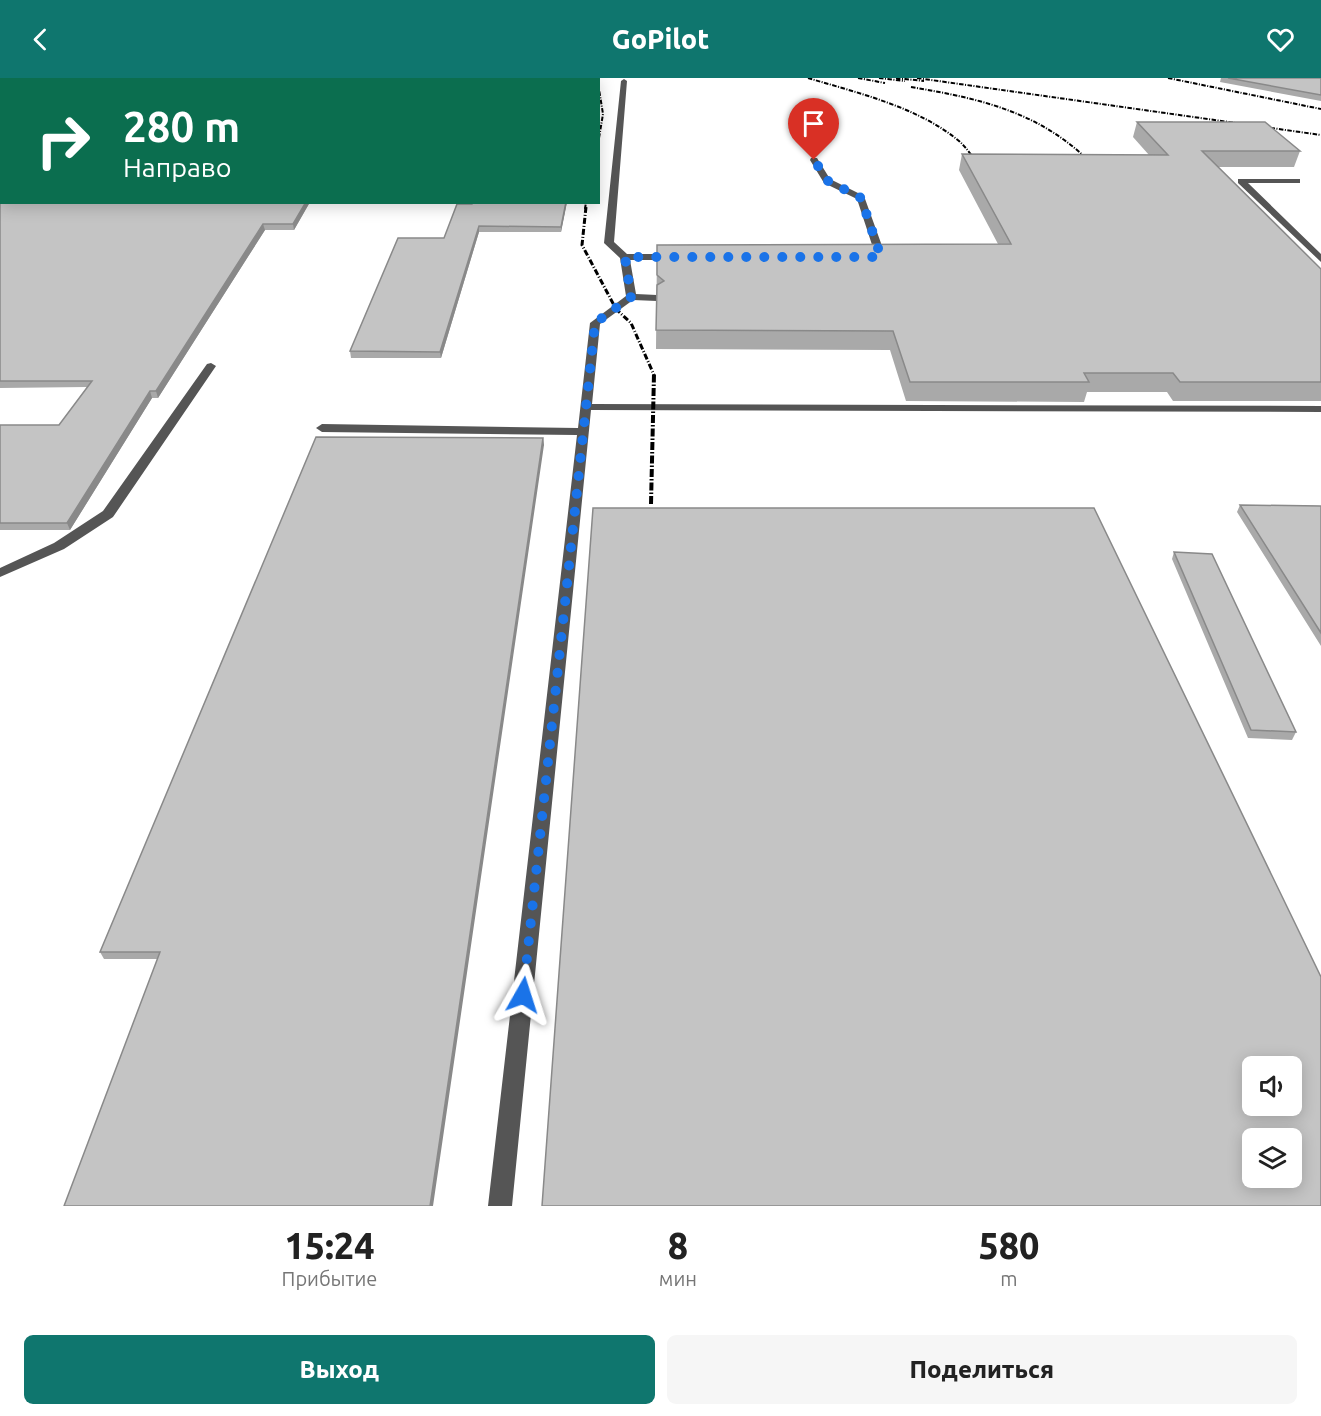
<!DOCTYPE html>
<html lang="ru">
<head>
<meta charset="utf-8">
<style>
	:root { --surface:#fff; --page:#f6f6f6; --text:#222; --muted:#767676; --accent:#0f766e }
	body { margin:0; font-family:Ubuntu,sans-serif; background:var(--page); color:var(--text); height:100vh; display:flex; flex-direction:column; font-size:22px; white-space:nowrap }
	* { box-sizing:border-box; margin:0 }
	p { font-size:20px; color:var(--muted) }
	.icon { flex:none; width:33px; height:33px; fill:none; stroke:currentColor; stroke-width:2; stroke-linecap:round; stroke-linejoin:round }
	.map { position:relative; height:1128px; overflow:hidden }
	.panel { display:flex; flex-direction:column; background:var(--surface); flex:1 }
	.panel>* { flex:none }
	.hud { position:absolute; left:0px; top:0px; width:600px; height:126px; box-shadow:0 3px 15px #0003; background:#0b6e4f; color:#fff; overflow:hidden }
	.controls { position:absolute; left:1242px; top:978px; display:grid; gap:12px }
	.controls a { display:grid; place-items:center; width:60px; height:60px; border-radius:9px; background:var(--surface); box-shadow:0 3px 15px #0003; font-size:30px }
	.pin { position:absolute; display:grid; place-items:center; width:51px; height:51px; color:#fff; margin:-62px -26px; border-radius:50% 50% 50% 0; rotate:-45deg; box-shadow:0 0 6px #0007 }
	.pin .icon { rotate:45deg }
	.me { position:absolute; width:66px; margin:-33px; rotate:6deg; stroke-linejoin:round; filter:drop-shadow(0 0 4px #0008) }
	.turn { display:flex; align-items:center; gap:21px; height:126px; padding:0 24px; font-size:27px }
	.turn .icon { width:78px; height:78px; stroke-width:2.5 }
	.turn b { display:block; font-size:42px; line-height:51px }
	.eta { display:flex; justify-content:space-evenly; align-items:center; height:102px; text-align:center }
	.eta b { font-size:36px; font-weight:800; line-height:42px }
	.button { display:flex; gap:12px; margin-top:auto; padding:12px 24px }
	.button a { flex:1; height:69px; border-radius:9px; background:var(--accent); color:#fff; font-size:24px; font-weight:800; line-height:69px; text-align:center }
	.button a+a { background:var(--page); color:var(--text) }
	header { display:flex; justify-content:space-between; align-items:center; height:78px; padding:0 24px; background:var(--accent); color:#fff; font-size:27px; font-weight:800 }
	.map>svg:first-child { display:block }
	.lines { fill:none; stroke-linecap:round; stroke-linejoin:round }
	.minor { fill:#555; fill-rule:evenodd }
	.rail-far2 { stroke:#000; stroke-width:2; stroke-dasharray:4.5 1.5 1 1.5; stroke-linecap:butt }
	.rail-far1 { stroke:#000; stroke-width:3; stroke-dasharray:6 2 1 2; stroke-linecap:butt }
	.rail { stroke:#000; stroke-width:4; stroke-dasharray:8 2 1.5 2; stroke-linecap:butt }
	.wall { fill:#a9a9a9 }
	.shaded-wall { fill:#898989 }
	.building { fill:#c4c4c4; stroke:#898989; stroke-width:1.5; fill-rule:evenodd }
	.route { stroke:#1a73e8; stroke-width:10; stroke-dasharray:0 18 }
</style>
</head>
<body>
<header><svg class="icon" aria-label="back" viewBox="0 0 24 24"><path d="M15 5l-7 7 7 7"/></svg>GoPilot<svg class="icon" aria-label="heart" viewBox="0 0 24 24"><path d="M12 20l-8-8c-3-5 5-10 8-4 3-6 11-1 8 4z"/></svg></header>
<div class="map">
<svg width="1321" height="1128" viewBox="0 0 1321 1128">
	<rect width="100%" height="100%" fill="#fff"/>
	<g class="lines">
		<path class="minor" d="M22 0H29L21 2Z
			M624 1 627 3 614 164 627 176H677L682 179 677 182H630L636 216 657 217 662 220 657 223 633 222 600 246 592 326 1321 328V334L591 332 512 1128H488L577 357 322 354 316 350 322 346 578 350 590 245 626 218 620 180 604 165 621 3Z
			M0 16H2L0 21Z
			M811 80H817L830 101 864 118 886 179 884 181 876 179 857 121 824 105 810 82Z
			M1241 101H1300V105H1248L1321 176V184L1238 105V101Z
			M211 285 216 288 113 439 64 471 0 499V490L54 465 103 433 207 286Z"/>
		<path class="rail-far2" d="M808 0C858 15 918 29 959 63 968 71 973 80 980 89
			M858 0 885 5
			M879 0 905 3
			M896 0 924 3
			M917 0 1321 57
			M1168 0 1321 31
			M598 5 603 36 598 66
			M911 9C983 21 1044 35 1096 90
			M585 131 586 124"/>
		<path class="rail-far1" d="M586 129 582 167 616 231 631 245 654 297"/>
		<path class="rail" d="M651 426 654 296"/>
	</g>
	<path class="wall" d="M1221 0H1321V23L1220 4Z
		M0 19 2 124H310L294 152H265L158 320H152L70 452H0V347H59L87 309 0 310Z
		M1137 44 1300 73 1294 89H1218L1321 191V323H1173L1167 314H1087L1084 324 906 323 890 272 656 271 657 167 998 166 959 92 962 76 1149 77 1133 59Z
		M567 124 561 154H479L441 280H351L350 273 472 126Z
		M543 360 544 367 157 881H104L100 874Z
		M1240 427 1321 428V568L1237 434Z
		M1174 474 1296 654 1292 662 1248 660 1172 481Z"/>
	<path class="shaded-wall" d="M306 124H310L294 152 293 146Z
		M566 124H567L561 154V149Z
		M263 146 265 152 158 320 156 313Z
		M479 148V154L441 280 440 274Z
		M150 313 152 320 70 452 67 445Z
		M543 360 544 367 433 1128H430Z"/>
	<path class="building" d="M26 0H156L154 2H24Z
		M231 0H264L263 2H230Z
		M1228 0H1321V17Z
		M2 18V124H306L293 146H263L156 313H150L67 445H0V347H59L92 303H0V19Z
		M1137 44H1265L1300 73H1202L1321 191V304H1180L1173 295H1084L1089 304H910L893 253 656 252 657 207 664 203 657 197V167L1011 166 962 76 1168 77Z
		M473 124H566L561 149 479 148 440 274 350 273 398 160H444L457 126H472Z
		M316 359 543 360 430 1128H64L160 874H100Z
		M1240 427 1321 428V555Z
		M593 430H1094L1321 899V1128H542ZM1252 988H1292V1028H1252ZM1252 1060H1292V1100H1252Z
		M1174 474 1212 476 1296 654 1251 652Z"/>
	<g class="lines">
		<path class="route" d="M523 917 595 245 631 219 625 179H881L861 120 828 103 814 82"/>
	</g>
</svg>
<div class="controls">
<a><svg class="icon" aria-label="sound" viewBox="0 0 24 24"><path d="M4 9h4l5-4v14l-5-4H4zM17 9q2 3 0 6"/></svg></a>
<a><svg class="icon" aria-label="layers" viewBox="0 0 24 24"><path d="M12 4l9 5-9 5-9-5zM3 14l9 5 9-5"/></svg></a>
</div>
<div class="pin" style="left:814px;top:82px;background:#d93025"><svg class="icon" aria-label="arrive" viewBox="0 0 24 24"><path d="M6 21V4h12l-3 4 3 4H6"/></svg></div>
<svg class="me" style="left:523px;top:917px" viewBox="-20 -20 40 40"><path d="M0-17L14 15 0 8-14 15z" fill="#1a73e8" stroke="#fff" stroke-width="4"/></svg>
<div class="hud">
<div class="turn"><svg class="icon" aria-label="right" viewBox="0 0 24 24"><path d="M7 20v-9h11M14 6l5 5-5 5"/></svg><div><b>280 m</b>Направо</div></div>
</div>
</div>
<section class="panel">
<div class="eta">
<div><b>15:24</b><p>Прибытие</p></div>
<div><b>8</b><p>мин</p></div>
<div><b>580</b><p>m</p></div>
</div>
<div class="button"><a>Выход</a><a>Поделиться</a></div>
</section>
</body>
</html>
